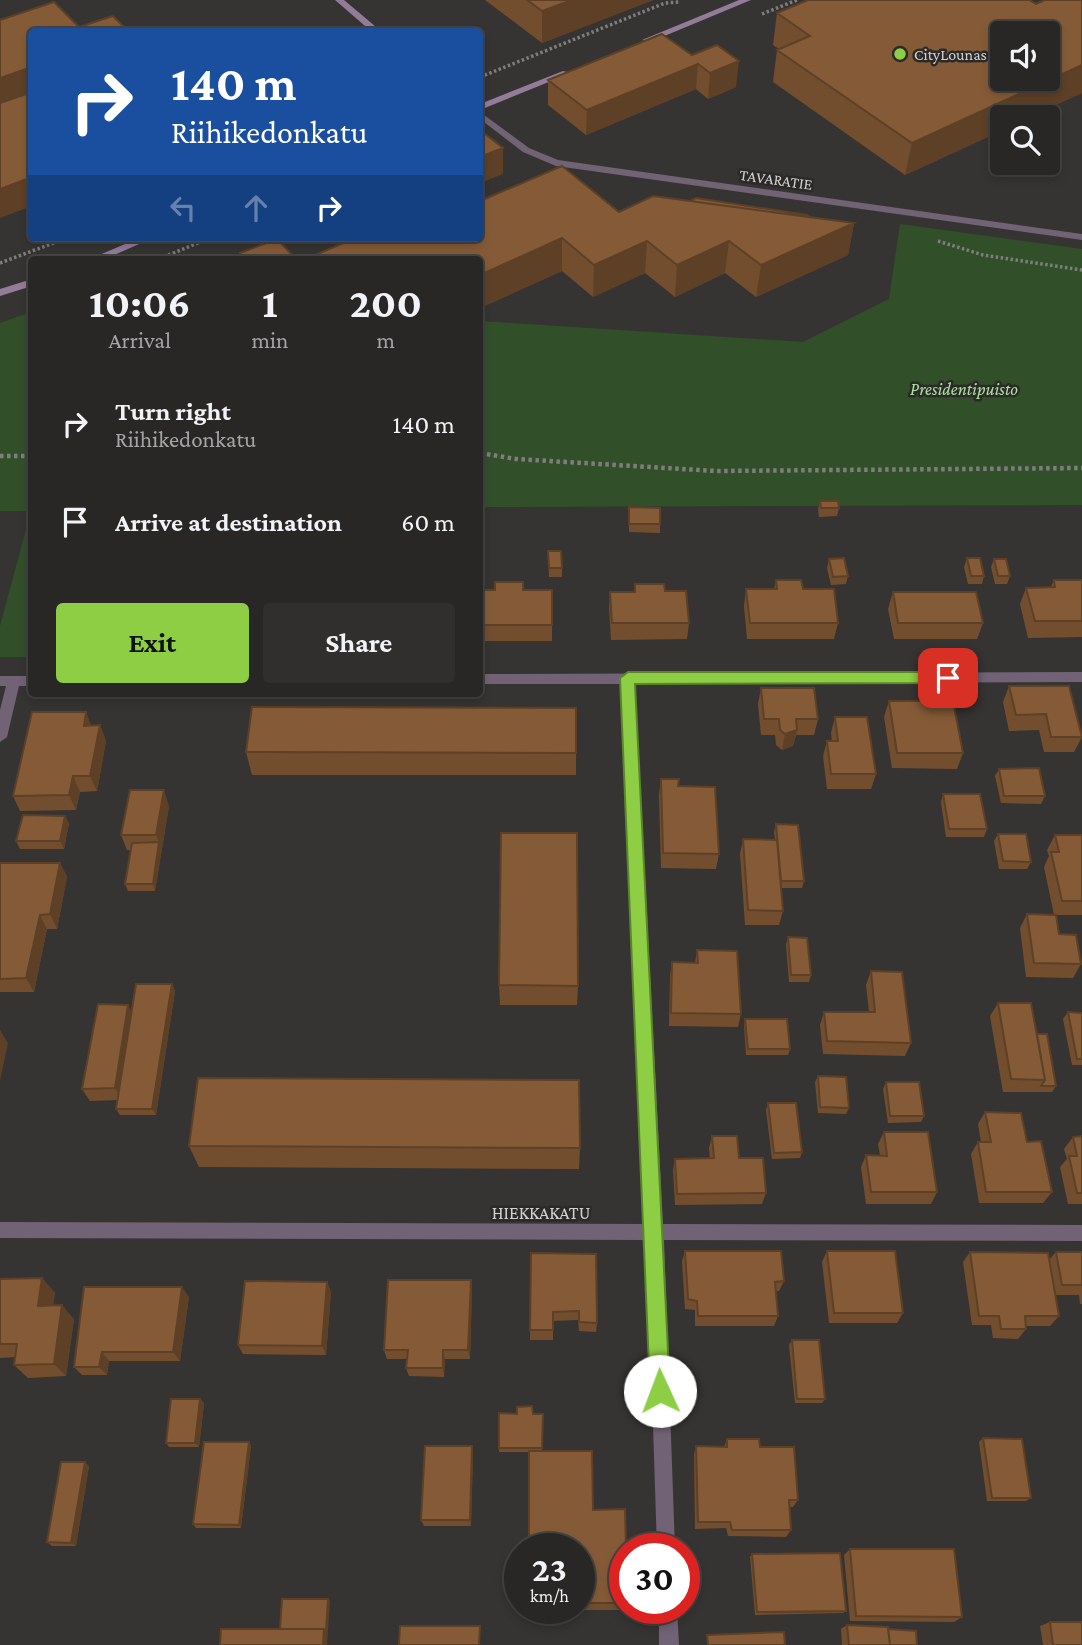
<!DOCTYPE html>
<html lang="en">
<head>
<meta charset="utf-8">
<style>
	:root { --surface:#282726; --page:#302f2e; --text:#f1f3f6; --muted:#a5a5a7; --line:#444443; --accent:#8dce44 }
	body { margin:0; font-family:"Crimson Pro",serif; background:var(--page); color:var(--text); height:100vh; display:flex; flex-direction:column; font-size:26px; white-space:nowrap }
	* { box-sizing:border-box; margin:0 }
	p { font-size:23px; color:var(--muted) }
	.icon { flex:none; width:38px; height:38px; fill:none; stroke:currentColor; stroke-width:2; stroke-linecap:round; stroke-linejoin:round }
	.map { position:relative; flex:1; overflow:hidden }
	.panel { position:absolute; left:28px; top:256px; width:455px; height:441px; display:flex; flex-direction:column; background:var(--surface); border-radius:7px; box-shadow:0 4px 10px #0003,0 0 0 2px var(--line) }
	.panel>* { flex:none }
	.top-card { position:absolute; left:28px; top:28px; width:455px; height:214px; border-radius:7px; box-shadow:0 4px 10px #0003,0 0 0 2px var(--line); background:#1a4fa0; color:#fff; overflow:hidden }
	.buttons { position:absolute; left:990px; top:21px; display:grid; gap:14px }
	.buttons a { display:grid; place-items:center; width:70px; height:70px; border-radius:7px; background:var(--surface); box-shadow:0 4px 10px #0003,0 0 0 2px var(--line); font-size:35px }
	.speed { position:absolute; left:504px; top:1533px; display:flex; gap:14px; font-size:35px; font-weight:700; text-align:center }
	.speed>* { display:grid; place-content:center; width:91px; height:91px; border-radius:50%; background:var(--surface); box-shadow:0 4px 10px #0003,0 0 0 2px var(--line); line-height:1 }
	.speed small { font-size:18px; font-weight:400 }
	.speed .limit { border:10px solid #d22; background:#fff; color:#111 }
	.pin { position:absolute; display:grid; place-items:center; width:60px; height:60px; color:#fff; margin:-30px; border-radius:14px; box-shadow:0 4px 10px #0006 }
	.me { position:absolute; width:77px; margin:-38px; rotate:358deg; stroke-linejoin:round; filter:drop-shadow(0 0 5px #0008) }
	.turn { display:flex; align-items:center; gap:24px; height:147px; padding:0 28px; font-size:32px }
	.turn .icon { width:91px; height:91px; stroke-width:2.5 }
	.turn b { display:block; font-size:49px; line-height:60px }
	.lanes { display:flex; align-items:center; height:66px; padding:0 28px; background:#0003; justify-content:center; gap:35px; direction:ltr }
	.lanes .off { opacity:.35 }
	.eta { display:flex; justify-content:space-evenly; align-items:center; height:119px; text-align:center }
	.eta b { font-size:42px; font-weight:700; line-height:49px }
	.action { display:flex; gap:14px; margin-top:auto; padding:14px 28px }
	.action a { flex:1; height:80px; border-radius:7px; background:var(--accent); color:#111; font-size:28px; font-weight:700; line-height:80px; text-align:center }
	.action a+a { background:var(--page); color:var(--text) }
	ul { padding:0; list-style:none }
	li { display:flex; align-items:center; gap:21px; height:98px; padding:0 28px }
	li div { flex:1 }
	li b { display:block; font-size:26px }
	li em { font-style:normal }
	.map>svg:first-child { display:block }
	.green { fill:#31502a }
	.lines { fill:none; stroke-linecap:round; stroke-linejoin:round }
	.path-far1 { stroke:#7f7e7c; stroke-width:3.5; stroke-dasharray:2.5 2.5; stroke-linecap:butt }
	.path { stroke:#7f7e7c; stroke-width:4.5; stroke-dasharray:3.5 3.5; stroke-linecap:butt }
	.street { fill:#716375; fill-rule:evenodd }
	.secondary { fill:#937c99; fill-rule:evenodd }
	.wall { fill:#724e2f }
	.shaded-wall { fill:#5d4026 }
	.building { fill:#855b37; stroke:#5d4026; stroke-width:2; fill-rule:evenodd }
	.route { fill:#8dce44; stroke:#5c862c; stroke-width:2 }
	.poi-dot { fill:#8dce44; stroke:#2c2a28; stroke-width:2.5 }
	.labels { text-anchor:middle; stroke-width:5; stroke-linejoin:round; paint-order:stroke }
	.far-poi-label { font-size:16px; fill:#d3d2d1; stroke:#2c2a28; text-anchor:start }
	.far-street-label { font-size:16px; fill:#d3d2d1; stroke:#2c2a28 }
	.park-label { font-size:18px; font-style:italic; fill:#ace2a0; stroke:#2c2a28 }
	.street-label { font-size:18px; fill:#d3d2d1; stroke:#2c2a28 }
</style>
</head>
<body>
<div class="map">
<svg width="1082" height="1645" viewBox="0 0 1082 1645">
	<rect width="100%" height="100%" fill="#363432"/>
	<path class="green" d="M900 224 1082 249V505L480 507V321L803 342 889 299Z
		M31 312V657H0V626L31 511H0V323Z"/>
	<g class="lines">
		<path class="path-far1" d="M762 14 797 0
			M480 77 665 3 679 2
			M938 241 983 255 1082 270
			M159 259 210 238
			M0 263 67 238"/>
		<path class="path" d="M480 453 516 459 716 471 1082 468
			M0 456H32"/>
		<path class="street" d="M480 112 529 148 558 160 1082 234V240L556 166 523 152 480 119Z
			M1082 672V682L635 684 663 1224 1082 1225V1241L664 1240 675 1549H657L647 1240 0 1238V1222L646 1224 622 684H480V674Z
			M0 676H32V686H19L7 737 0 742V710L6 686H0Z
			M659 1608H677L679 1645H659Z"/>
		<path class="secondary" d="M335 0H344L382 32H372Z
			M739 0H751L650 42 642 40Z
			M563 71 571 73 480 110V104Z
			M139 238H153L105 259H90Z
			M32 279V286L0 296V289Z"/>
	</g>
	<path class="wall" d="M485 0H653L542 43Z
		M1082 0V93L1029 117H1003V130L905 175 773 82 777 50 779 49 773 45 777 13 1036 4Z
		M662 34 736 87 708 99 696 89 586 135 548 105V80Z
		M619 212 809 217 854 223 848 255 756 297 725 273 675 297 645 273 593 297 562 271 480 308V259Z
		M820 501 839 508 837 516 819 517 818 509Z
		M629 507 660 524V533L629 532Z
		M548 551 562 568V577H549Z
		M967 558 984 576 982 584H968L964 567Z
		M829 559 848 576 846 584 831 585 827 568Z
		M994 559 1010 576 1007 584H995L991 567Z
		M776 580 803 589 838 623 834 639H747L744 606 746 589H774Z
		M1054 580H1082V637L1028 638 1020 604 1026 588 1051 587Z
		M635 584 665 591 689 623 687 639 611 640 609 608 610 592H634Z
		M480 590H552V641H480Z
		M893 592 983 623 977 639H894L888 609Z
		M1009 686 1082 737 1074 752H1044L1039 730 1009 731 1003 702Z
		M761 688 818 719 814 735H796L793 746 782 750 776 745 775 735H761L758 704Z
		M889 701 963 753 957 769 892 768 884 717Z
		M86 712 91 726 100 725 106 741 97 791 80 792 76 810 20 811 13 796Z
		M835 717 876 774 871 789H827L823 756 827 741H832L831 733Z
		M246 752 576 753V775H252Z
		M999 769 1045 796 1041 804 1001 803 995 776Z
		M661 779 719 854 716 869 661 868 659 795Z
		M943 794 987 829 984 837H946L941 802Z
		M169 806 155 891H128L125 884 131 850H127L121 835Z
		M69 823 64 849H20L16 841Z
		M776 824 804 881 802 888H781L783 911 779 925H745L740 854 743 839 775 840 774 832Z
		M998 834 1031 862 1027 869H999L994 841Z
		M1055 835H1082V915H1056L1059 934 1081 964 1073 978 1026 977 1020 928 1027 914 1054 915 1044 867 1049 856 1047 850Z
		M0 863H60L67 877 57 929H47L34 992H0Z
		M788 937 811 975 809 982H789L786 945Z
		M697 950 741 1014 738 1027 669 1026 670 976 672 962 695 963Z
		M871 971 911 1043 905 1056 823 1054 820 1025 824 1012H869L866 985Z
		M172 984 175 991 156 1115H120L116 1109 118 1100 90 1101 82 1089 132 1012Z
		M499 985 578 986 577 1005H500Z
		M998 1003 1037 1034 1056 1086 1052 1092H1003L990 1016Z
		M1068 1012 1082 1013V1065H1072L1063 1019Z
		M745 1019 790 1049 788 1055H746L744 1026Z
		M818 1076 849 1108 846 1114 818 1113 815 1082Z
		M886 1082 924 1116 921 1122 888 1123 883 1089Z
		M768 1103 802 1152 800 1158 772 1159 766 1110Z
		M985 1112 1052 1192 1043 1203H979L971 1154 978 1142H981L978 1124Z
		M884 1132 937 1192 931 1204H866L861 1167 866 1155H880L878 1144Z
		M712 1136 766 1193 762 1204 675 1205 673 1170 675 1159H710L709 1148Z
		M1082 1136V1204H1068L1060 1167 1067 1159 1064 1149 1073 1137Z
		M189 1146 580 1148 579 1169 199 1167Z
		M685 1251 784 1281 779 1291H776L778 1316 774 1326H695V1310L685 1309 682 1261Z
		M827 1251 903 1313 897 1323H829L822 1262Z
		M970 1252 1049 1260 1056 1252H1082V1304H1080L1079 1295H1055L1059 1316 1050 1326H1026V1329L1018 1339 993 1338 991 1325H972L963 1262Z
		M531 1253 597 1323 596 1332 579 1331 578 1320 553 1321V1340H530Z
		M42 1278 55 1293 53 1305 74 1319 66 1376 28 1378 14 1365 15 1357 0 1358V1279Z
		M471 1280 472 1290 470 1359H445L444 1377 409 1376 406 1368 407 1359H387L384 1350Z
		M327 1282 331 1292 326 1355 243 1354 238 1345Z
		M189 1297 180 1361H109L107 1375H82L74 1367Z
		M792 1340 825 1399 822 1403H795L789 1345Z
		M200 1399 204 1403 199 1447H169L166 1443Z
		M517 1414H543L542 1451 593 1510 625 1549V1610H530V1608H579V1549L529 1452H499V1448Z
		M983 1438 1031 1498 1026 1501H987L979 1442Z
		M727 1439 760 1447 798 1500 793 1507H789L791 1530 786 1537 728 1536 726 1528 695 1529 694 1454 696 1446 724 1447Z
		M249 1442 251 1446 241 1528H196L193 1524Z
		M473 1453 471 1526H424L421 1520Z
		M89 1466 76 1546H52L47 1542Z
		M850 1549 962 1617 954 1622 850 1621 844 1555Z
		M752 1554 846 1611 843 1613 755 1615 750 1557Z
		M1050 1622 1082 1645H1043L1040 1626Z
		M847 1625 888 1629 917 1645H842L841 1629Z"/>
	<path class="shaded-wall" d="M572 0H653L542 43V11Z
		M739 61 736 87 708 99 710 73Z
		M698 64 696 89 586 135 587 110Z
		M1082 65V93L1029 117H1003V130L905 175 912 143Z
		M32 67V102L0 114V78Z
		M503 148V174L480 183V157Z
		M32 177V206L0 218V189Z
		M854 223 848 255 756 297 761 265Z
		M562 238V271L480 308V275Z
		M647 241 645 273 593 297 594 265Z
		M729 241 725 273 675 297 677 265Z
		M86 712 92 728 84 726Z
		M100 725 106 741 97 791 90 776Z
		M797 730 793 746 782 750 785 734Z
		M73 776 80 792 76 810 69 795Z
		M164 790 169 806 155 891 153 884 159 842 156 835Z
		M65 816 69 823 64 849 60 841Z
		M60 863 67 877 57 929 50 914Z
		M40 915 47 929 34 992 26 978Z
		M172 984 175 991 156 1115 152 1109Z
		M128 1005 135 1018 122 1100 115 1088Z
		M0 1030 8 1043 0 1081Z
		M42 1278 55 1293 51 1320 38 1306Z
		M471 1280 472 1290 470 1359 468 1350Z
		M327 1282 331 1292 326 1355 322 1346Z
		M182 1287 189 1297 180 1361 173 1352Z
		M62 1305 74 1319 66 1376 54 1364Z
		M443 1350 445 1359 444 1377 443 1368Z
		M102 1352 109 1361 107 1375 99 1367Z
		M200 1399 204 1403 199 1447 195 1443Z
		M249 1442 251 1446 241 1528 239 1525Z
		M472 1446 473 1453 471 1526 470 1520Z
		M85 1462 89 1466 76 1546 71 1543Z
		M328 1599 330 1601 327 1645H323Z"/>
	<path class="building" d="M527 0H572L542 11Z
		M808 0H1029L1036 4 1045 0H1082V65L912 143 777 50 810 36 777 13ZM1003 33H1048V79H1003Z
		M54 2 79 27 113 16 129 32H32V67L0 78V20Z
		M662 34 692 55 717 45 739 61 710 73 698 64 587 110 548 80Z
		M32 92V177L0 189V103Z
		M480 130 503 148 480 157Z
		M562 166 619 212 653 196 854 223 761 265 729 241 677 265 647 241 594 265 562 238 480 275V259H306L355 238H480V201Z
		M696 198 807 215 809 217 690 201Z
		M277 239 296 259H246L240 253Z
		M820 501H838L839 508H821Z
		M629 507 660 508V524H629Z
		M548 551H561L562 568H549Z
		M844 558 848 576 833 577 829 559Z
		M967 558H980L984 576H971Z
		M994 559H1006L1010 576H998Z
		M776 580H801L803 589H834L838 623H750L746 589H777Z
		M1054 580H1082V621H1035L1026 588 1055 587Z
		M495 582H523V590H552V625H480V590H495Z
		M635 584H664L665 591H686L689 623H612L610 592H635Z
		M893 592H976L983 623H898Z
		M1009 686H1069L1082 737H1051L1046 714 1016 715Z
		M761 688H814L818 719H796L797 730 785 734 780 730 779 719H764Z
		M889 701H953L963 753H897Z
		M252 707 576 708V753L246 752Z
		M32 712H86L84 726 100 725 90 776H73L69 795 13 796Z
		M835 717H867L876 774H831L827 741H838Z
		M1039 768 1045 796H1004L999 769Z
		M661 779H679L678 786 715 787 719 854 663 853Z
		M130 790H164L156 835H121Z
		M943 794H980L987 829H949Z
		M23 815 65 816 60 841H16Z
		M776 824 798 825 804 881H781Z
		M501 833H577L578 986 499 985Z
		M998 834H1026L1031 862 1003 861Z
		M1055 835H1082V901H1062L1051 852H1059Z
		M743 839 777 840 783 911 748 910Z
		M159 842 153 884H125L132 843Z
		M0 863H60L50 914 40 915 26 978 0 979Z
		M1027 914 1056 915 1059 934 1076 935 1081 964 1034 963Z
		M788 937 807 938 811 975H791Z
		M697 950 737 951 741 1014 671 1013 672 962 698 963Z
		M871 971 902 972 911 1043 827 1041 824 1012H875Z
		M136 984H172L152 1109H116Z
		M998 1003H1031L1045 1080 1011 1079Z
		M98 1004 128 1005 115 1088 82 1089Z
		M1068 1012 1082 1013V1059H1077Z
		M745 1019H787L790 1049H748Z
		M1037 1034H1047L1056 1086H1041L1045 1080Z
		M818 1076 846 1077 849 1108 820 1107Z
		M198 1078 579 1080 580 1148 189 1146Z
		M886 1082H919L924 1116H890Z
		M768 1103H796L802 1152 774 1153Z
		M985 1112 1021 1113 1027 1142 1041 1141 1052 1192H986L978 1142H991Z
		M884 1132H928L937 1192H871L866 1155 887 1156Z
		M712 1136H737L739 1158H763L766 1193 677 1194 675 1159 714 1158Z
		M1082 1136V1193H1077L1069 1156H1077L1073 1137Z
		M685 1251H781L784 1281 775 1282 778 1316H698L697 1301 688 1299Z
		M827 1251H895L903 1313H834Z
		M970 1252 1048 1253 1059 1316H1025L1026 1329H1001L999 1316H979Z
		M1056 1252H1082V1285H1062Z
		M531 1253 596 1254 597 1323 579 1322V1311L553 1312V1330H530Z
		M42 1278 38 1306 62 1305 54 1364 14 1365 17 1344H0V1279Z
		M388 1280H471L468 1350H443V1368H406L408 1350H384Z
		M245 1281 327 1282 322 1346 238 1345Z
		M84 1287H182L173 1352H102L99 1367H74Z
		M792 1340H819L825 1399H797Z
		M171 1399H200L195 1443H166Z
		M532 1406 533 1414H543L542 1448H499V1413L517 1414V1407Z
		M983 1438 1022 1439 1031 1498H992Z
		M727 1439H759L760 1447H794L798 1500H789L791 1530H732L730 1522H698L696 1446 727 1447Z
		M204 1442H249L239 1525 193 1524Z
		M425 1446H472L470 1520H421Z
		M529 1451H592L593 1510 625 1509 626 1549H625V1603H579V1549H529Z
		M61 1462H85L71 1543 47 1542Z
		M850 1549H954L962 1617 856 1616Z
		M840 1553 846 1611 757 1612 752 1554Z
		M282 1599H328L326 1631 324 1629H280Z
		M1050 1622H1082V1645H1053Z
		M847 1625 888 1627 890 1645H849Z
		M400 1626H480L479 1645H399Z
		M221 1629H324L323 1645H220Z
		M888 1629 916 1631 917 1645H890Z
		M784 1632 785 1645H708L707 1635Z"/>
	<path class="route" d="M628 672H948L956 678 948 683 635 684 670 1391 667 1398 660 1401 653 1398 650 1391 620 678Z"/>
	<circle class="poi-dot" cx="900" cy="54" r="7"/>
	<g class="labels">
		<g class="far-poi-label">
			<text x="914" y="60">CityLounas</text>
		</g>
		<g class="far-street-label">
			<text transform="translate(776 179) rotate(8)" y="6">TAVARATIE</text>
		</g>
		<g class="park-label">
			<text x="964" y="395">Presidentipuisto</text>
		</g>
		<g class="street-label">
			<text x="541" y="1219">HIEKKAKATU</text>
		</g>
	</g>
</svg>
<div class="buttons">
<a><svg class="icon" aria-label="sound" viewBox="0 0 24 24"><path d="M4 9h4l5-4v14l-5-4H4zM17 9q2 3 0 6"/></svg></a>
<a><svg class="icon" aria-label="search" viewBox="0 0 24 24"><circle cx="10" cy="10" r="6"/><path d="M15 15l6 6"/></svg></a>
</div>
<div class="speed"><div>23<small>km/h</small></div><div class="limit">30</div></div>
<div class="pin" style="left:948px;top:678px;background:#d93025"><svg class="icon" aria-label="arrive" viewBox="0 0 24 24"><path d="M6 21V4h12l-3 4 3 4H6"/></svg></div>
<svg class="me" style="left:660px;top:1391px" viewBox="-20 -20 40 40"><circle r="19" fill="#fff"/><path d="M0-13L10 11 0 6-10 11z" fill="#8dce44"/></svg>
<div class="top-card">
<div class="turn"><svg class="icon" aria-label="right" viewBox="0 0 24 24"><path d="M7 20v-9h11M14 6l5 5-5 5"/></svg><div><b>140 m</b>Riihikedonkatu</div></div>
<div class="lanes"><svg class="icon off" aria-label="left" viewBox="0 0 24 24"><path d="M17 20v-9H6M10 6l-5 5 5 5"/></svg><svg class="icon off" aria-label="ahead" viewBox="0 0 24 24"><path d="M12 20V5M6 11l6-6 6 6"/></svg><svg class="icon" aria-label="right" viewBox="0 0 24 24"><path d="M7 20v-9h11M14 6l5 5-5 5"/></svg></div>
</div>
<section class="panel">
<div class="eta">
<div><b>10:06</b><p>Arrival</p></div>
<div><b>1</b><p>min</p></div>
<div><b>200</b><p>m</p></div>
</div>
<ul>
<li><svg class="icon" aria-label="right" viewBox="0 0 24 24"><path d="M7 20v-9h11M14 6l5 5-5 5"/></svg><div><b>Turn right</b><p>Riihikedonkatu</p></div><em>140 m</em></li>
<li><svg class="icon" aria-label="arrive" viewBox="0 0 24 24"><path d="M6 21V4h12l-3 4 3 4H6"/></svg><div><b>Arrive at destination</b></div><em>60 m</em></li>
</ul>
<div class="action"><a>Exit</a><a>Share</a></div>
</section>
</div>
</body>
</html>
